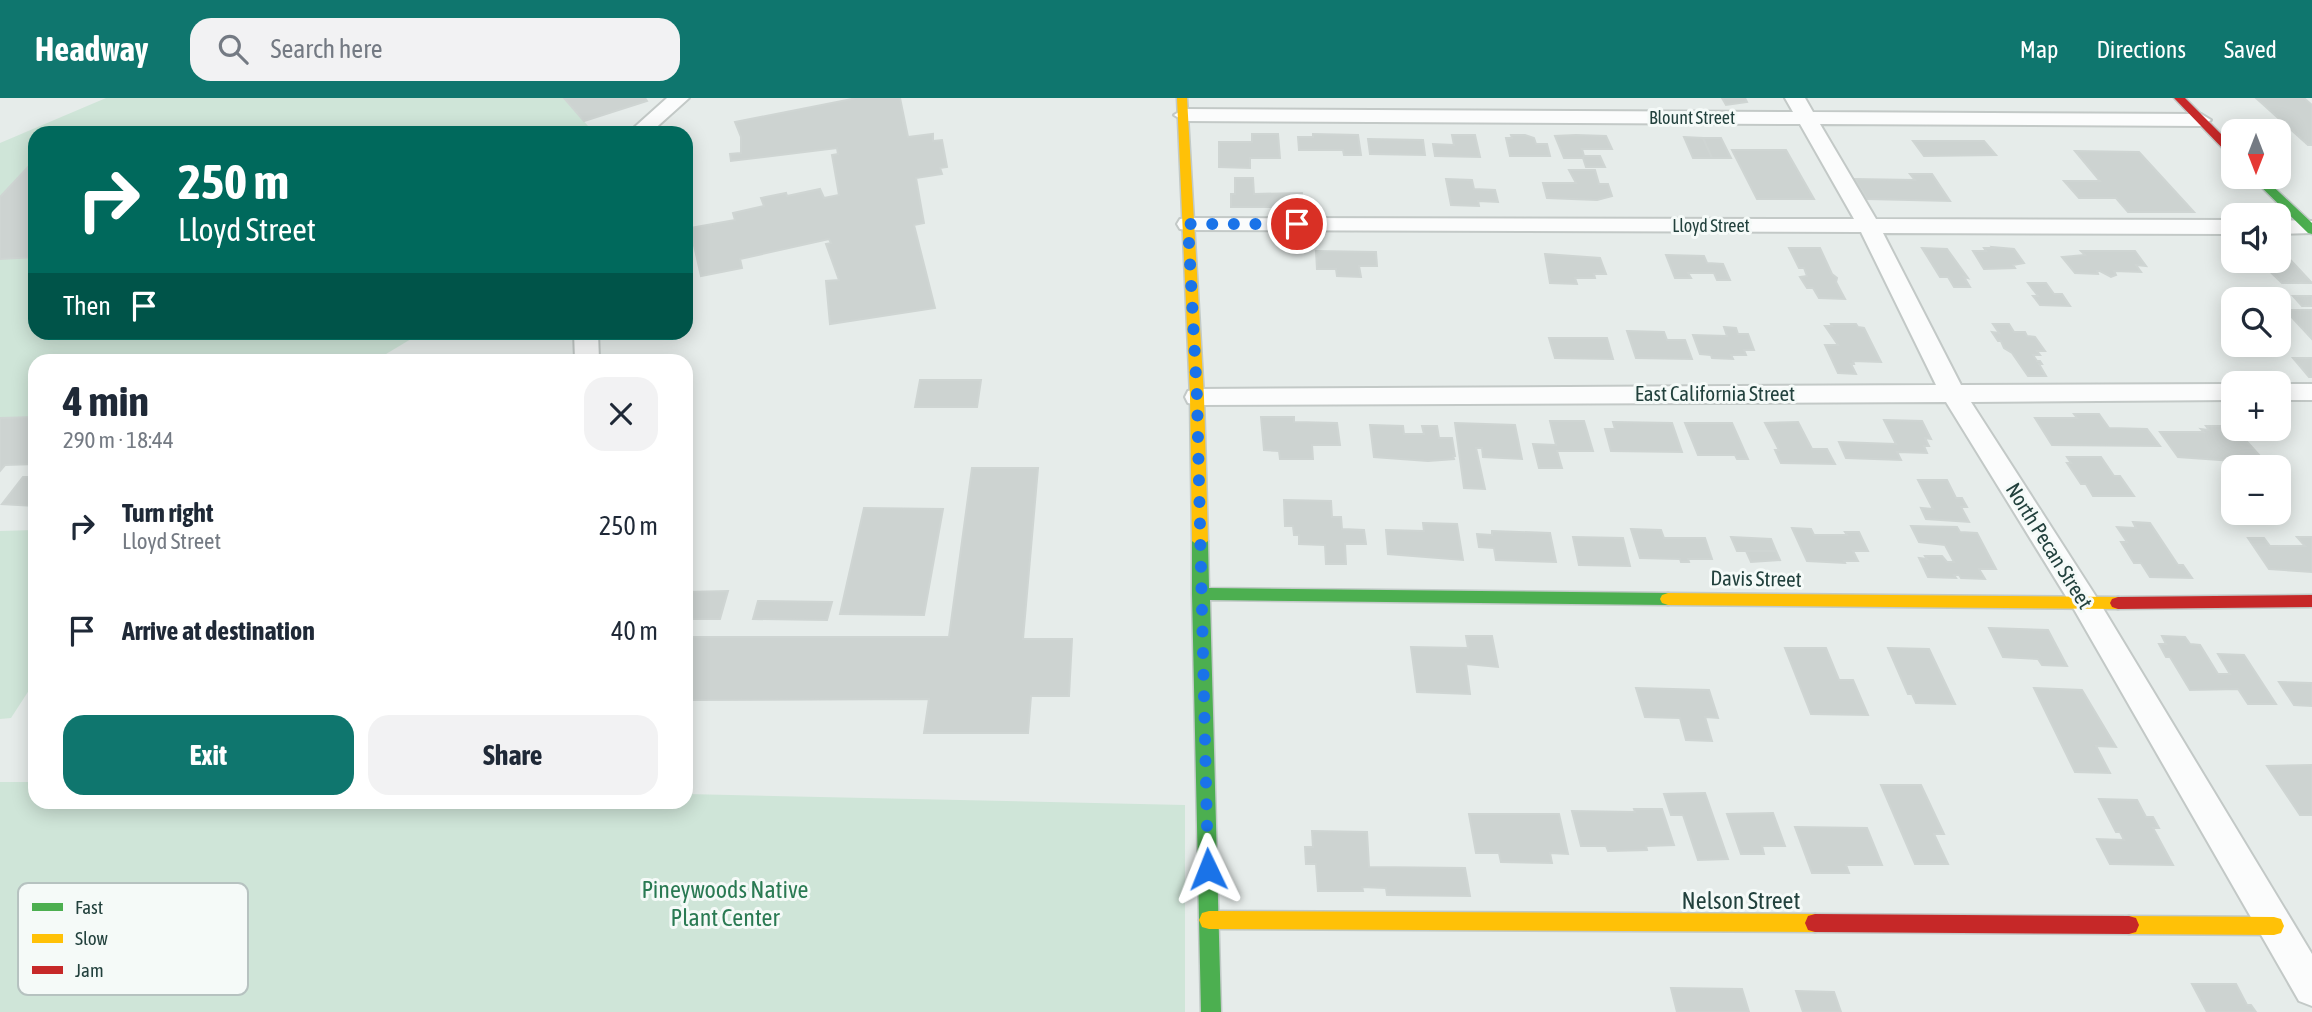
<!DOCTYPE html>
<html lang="en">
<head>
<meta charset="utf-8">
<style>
	:root { --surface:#fff; --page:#f2f2f3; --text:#1f2937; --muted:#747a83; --accent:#0f766e }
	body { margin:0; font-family:"Asap Condensed",sans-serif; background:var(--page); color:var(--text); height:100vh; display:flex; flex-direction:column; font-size:26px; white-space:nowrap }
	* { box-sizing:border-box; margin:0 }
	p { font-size:23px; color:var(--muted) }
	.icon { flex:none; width:38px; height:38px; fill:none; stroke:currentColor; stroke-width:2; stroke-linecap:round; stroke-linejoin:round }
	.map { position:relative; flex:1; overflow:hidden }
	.drawer { position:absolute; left:28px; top:256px; width:665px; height:455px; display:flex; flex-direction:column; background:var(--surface); border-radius:21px; box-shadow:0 4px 18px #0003 }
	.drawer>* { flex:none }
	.banner { position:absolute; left:28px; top:28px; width:665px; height:214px; border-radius:21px; box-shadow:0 4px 18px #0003; background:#00695c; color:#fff; overflow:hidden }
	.needle { width:46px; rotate:180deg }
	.buttons { position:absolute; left:2221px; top:21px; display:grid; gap:14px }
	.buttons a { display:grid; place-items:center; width:70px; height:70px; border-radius:14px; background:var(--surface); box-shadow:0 4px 18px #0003; font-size:35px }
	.pin { position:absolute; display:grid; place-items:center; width:60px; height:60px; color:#fff; margin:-30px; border:4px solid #fff; border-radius:50%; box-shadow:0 2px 7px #0007 }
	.me { position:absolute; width:77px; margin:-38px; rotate:358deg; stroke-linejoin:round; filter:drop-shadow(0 0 5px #0008) }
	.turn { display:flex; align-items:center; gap:24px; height:147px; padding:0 35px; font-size:32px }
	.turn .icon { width:91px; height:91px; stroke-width:2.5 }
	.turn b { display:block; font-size:49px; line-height:60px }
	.then { display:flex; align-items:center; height:66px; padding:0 35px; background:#0003; gap:14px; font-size:26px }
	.round { display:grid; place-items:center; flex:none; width:74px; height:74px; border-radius:21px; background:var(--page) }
	.head { display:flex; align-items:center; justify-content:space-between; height:119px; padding:0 35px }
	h1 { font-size:42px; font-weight:700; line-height:52px }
	.primary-button { display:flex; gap:14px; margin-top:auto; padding:14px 35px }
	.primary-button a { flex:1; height:80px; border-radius:21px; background:var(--accent); color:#fff; font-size:28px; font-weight:700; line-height:80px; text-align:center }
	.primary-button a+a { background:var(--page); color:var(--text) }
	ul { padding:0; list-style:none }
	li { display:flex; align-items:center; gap:21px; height:105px; padding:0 35px }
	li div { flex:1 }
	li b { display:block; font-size:26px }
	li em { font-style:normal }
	header { display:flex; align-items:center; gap:42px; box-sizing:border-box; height:98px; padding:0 35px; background:var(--accent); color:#fff }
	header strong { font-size:33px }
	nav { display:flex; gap:38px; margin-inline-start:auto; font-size:24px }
	.search { width:490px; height:63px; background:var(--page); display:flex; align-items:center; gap:18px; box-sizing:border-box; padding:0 24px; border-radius:21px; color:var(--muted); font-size:26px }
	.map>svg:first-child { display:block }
	.green { fill:#cfe5d8 }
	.building { fill:#cdd3d1; stroke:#cfd5d3; stroke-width:2 }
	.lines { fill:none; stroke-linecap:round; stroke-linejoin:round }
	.street-casing { stroke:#c3c9c7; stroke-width:4 }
	.fast-casing { stroke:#c2cac8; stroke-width:3 }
	.slow-casing { stroke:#c2cac8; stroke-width:3 }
	.jam-casing { stroke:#c2cac8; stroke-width:3 }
	.street { fill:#fbfcfc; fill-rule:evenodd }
	.fast { fill:#4caf50; fill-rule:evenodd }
	.slow { fill:#ffc107; fill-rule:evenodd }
	.jam { fill:#c62828; fill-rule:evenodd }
	.route { stroke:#1a73e8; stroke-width:12; stroke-dasharray:0 21.6 }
	.labels { text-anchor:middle; stroke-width:6; stroke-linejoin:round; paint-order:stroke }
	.far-street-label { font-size:18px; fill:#22413d; stroke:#f5faf8 }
	.street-label { font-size:21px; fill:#22413d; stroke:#f5faf8 }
	.near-park-label { font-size:24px; fill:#2a7a53; stroke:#f5faf8 }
	.near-street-label { font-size:24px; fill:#22413d; stroke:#f5faf8 }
	.key { fill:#f5faf8; stroke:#b6c2c0; stroke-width:2 }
	.key-label { font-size:19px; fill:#22413d }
</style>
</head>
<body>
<header>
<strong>Headway</strong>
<div class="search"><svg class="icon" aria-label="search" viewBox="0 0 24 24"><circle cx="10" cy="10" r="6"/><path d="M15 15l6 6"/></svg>Search here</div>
<nav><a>Map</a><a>Directions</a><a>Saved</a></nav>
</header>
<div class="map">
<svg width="2312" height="914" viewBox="0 0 2312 914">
	<rect width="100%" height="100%" fill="#e6ecea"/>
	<path class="green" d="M106 0H564L594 35H35V234L421 235 376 262H35V319L0 320V45Z
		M35 432V583L11 620 0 621V433Z
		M0 684H35V704H686V696L1185 707V914H0Z"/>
	<path class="building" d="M564 0H645L647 3 584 23Z
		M857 0H900L908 39 933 36V43L942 42 947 69 940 70 942 76 916 80 924 125 914 127 935 210 830 226 826 183 839 182 826 146 831 145 829 141 740 161 742 170 701 178 690 130 735 122 733 115 764 108 761 100 786 95 787 98 820 91 824 100 839 97 832 57 838 56 837 50 731 63 730 56 741 55V39L735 24Z
		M1722 0H1745L1747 4 1726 7Z
		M2256 0H2304L2312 7V47H2308Z
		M1252 36H1278L1280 60H1250V70L1219 69V44H1252Z
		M1313 36 1358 37 1361 57H1344L1343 52H1299L1298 39H1313Z
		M1452 37H1475L1480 59 1435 58 1433 46 1454 47Z
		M1511 37H1525L1534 40 1536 46H1547L1550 58H1510L1506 40H1512Z
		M1576 37 1606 38 1612 51H1582L1584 58H1600L1605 69H1586L1583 60H1564L1555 38Z
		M1684 39 1703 40 1712 60H1693Z
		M1703 40H1721L1731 60H1712Z
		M1368 41 1423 42 1425 57 1370 56Z
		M1913 43H1984L1996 57 1924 58Z
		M1732 52H1786L1814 101H1757Z
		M2075 53 2139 54 2194 114H2128L2116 100H2079L2064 83H2100Z
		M29 68H35V159L0 161V99Z
		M1569 72H1595L1599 86H1608L1612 98 1597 102 1547 100 1543 85H1576Z
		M1910 76H1932L1950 103 1867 101 1855 81 1915 82Z
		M1235 80H1253L1254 96 1302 95 1304 109H1231V96H1235Z
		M1446 81 1472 82 1474 91 1495 92 1498 104 1478 103 1479 108 1451 107Z
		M1992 149 2014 151 2024 165 2013 167 2015 170 1984 171 1973 153H1986L1984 150H1993Z
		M1789 150H1820L1832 176 1837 180 1836 184 1845 201 1819 200 1813 190H1807L1800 179 1807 178 1804 170H1799Z
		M1922 150 1947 151 1968 180 1964 179 1970 189H1954L1948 179H1940Z
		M1316 153 1376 154 1377 168H1359L1361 179 1337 178 1336 171H1317Z
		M2081 153H2135L2146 168 2136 167 2141 174 2114 173 2116 177 2111 179 2100 173H2097L2098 176 2075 175 2062 159 2085 157Z
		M2278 154H2283L2312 185H2282L2259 163H2278Z
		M1545 156 1600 160 1606 176H1594L1595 180H1575L1577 186 1550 185Z
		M1666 157 1704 158 1707 165 1723 166 1730 182H1717L1714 175H1688L1691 180H1675Z
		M2028 185H2046L2054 196H2062L2070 208 2040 207 2033 198H2038Z
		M2293 198H2312V208H2302Z
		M2285 212H2312V241Z
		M1831 226H1856L1858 229 1864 230 1881 264 1853 263 1854 266H1851L1856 276 1838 275 1825 247H1838L1825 228H1832Z
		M1993 226H2009L2014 234H2025L2027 238 2035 239 2045 253H2037L2040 257H2033L2037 263H2040L2042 266H2039L2046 278H2028L2012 255 2004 250 2001 243H1998L1992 234 1999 235Z
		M1724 229 1736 230 1738 236H1748L1754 252H1744L1746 257H1731L1733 261 1712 260 1711 257 1700 256 1693 237 1727 238Z
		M1627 233 1664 234 1667 242H1685L1692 261 1636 260Z
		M1549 240H1607L1613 261 1555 260Z
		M2293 260H2312V279H2309Z
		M920 282H981L977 309H915Z
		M2074 316H2099L2109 330 2147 331 2160 348 2052 347 2035 320H2077Z
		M35 319V366L5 367 0 373V320Z
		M1261 319H1294V324L1337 325 1340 347H1312L1313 361H1280L1279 353 1264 352Z
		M1884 322 1922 323 1931 341 1925 340 1929 348H1924L1927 355 1897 354 1901 362 1846 360 1839 344 1896 346Z
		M1550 323H1584L1593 353H1557L1562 370H1539L1533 346 1556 347Z
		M1613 324 1672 325 1682 354 1611 353 1605 331H1615Z
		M1798 324 1812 351H1827L1835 366 1781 365 1775 352H1779L1765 325Z
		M1455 325 1515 327 1522 361 1483 359 1482 350H1476L1485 391 1464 390Z
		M1685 325H1732L1748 361H1737L1735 357H1698Z
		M1370 327 1403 328 1404 336H1424L1422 328H1437L1439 340H1452L1455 358H1453L1454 361 1428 363 1374 359Z
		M2206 328H2233L2260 358H2244L2249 364 2178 359 2160 334H2204L2201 331 2209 332Z
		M2067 359H2101L2114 378H2120L2134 398H2093L2086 386H2081L2067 365H2071Z
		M972 370H1038L1023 541H1072L1069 598H1031L1028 635H924L929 601 686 602V539H949Z
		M23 379H35V408L2 406Z
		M1918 382H1947L1956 400H1962L1967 409H1961L1969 424 1926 421 1921 410 1933 411Z
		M1284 402 1331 403 1332 419H1341L1342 431 1364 432 1366 446H1345L1346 466H1326L1325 447 1299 446V437H1294L1293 428H1285Z
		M864 410 943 411 924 517 840 516Z
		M2133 424 2150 425 2178 467H2183L2192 480 2150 479 2141 465H2134L2121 444H2127L2117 429 2136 430Z
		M1423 425 1457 426 1463 462 1388 456 1386 432 1424 433Z
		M1911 428 1957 429 1960 434 1977 435 1996 471H1979L1985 481 1961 480 1959 477H1954L1956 480 1928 479 1919 460 1927 461 1925 458H1942L1947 464H1954L1945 447 1919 444Z
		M1792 430 1811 431 1814 437H1847L1845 434H1859L1868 453H1853L1858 463H1844L1845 465 1807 463Z
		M1631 431 1661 432 1664 440H1705L1712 461H1688L1689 464H1681L1680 461 1640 460Z
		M1492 433 1550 435 1556 464 1496 462 1494 450 1479 449 1477 436 1492 437Z
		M1573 439 1623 440 1630 468 1579 467Z
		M1731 439 1771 441 1776 453H1737Z
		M2297 439H2312V474L2269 471 2248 440H2264L2270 448H2305Z
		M1746 453H1776L1780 462 1751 464Z
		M728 493 720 521H686V494Z
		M758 503 832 504 827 522 753 521Z
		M1989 530 2048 532 2067 568 2042 567 2038 561 2003 559Z
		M1466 538H1492L1498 569 1466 566 1470 596 1417 594 1411 549 1468 550Z
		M2162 538 2185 539 2190 546 2200 547 2218 576H2230L2218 556 2244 557 2276 606H2248L2238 591 2190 592 2170 559H2166L2159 546H2166Z
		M1785 550H1826L1839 582H1853L1868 617 1811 616Z
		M1888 550 1929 551 1955 606 1916 605 1912 596H1908Z
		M2279 584 2312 585V608L2294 607Z
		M1636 590 1709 592 1718 620 1705 619 1712 643 1686 642 1680 620 1645 619Z
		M2034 590 2082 592 2116 649 2096 648 2110 675 2075 674Z
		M2312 667V717H2300L2267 668Z
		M1881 687H1921L1944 736H1934L1948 766H1915Z
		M1705 695 1728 761 1698 762 1683 717H1671L1664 696Z
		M2099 701 2137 702 2146 719H2153L2159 730H2153L2173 767 2110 766 2097 741 2124 742 2120 734H2116Z
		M1634 711H1662L1674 747 1646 748 1647 752 1608 753 1606 748H1581L1572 713 1635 714Z
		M1773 715 1785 748H1762L1764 756H1741L1727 716Z
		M1469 716H1559L1568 756 1550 755 1552 765 1501 764 1499 755H1476Z
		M1795 729 1867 730 1882 767H1846L1849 775H1812Z
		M1312 733 1367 734 1369 769 1465 770 1470 798 1387 797 1386 790 1362 789 1363 793H1318L1316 766H1306L1305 749H1313Z
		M2192 886H2236L2247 907H2251L2256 914H2207Z
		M1671 890 1742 891 1749 914H1677Z
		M1796 893 1834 894 1841 914H1803Z"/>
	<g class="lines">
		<g class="street-casing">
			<path id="street" d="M667 0H689L650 35H628Z
				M1785 0H1805L1813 14 2201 16 2211 22 2201 28 1820 26 1876 121 2233 122V136L1883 135 1961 287 2233 286V302L1971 304 2095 497 2312 856V908L2299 903 2075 513 1946 304 1197 307 1188 305 1185 299 1188 293 1197 291 1936 287 1861 134 1188 132 1180 131 1177 126 1180 121 1188 120 1854 121 1800 26 1184 23 1174 17 1184 11 1793 14Z
				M2278 122 2312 123V135L2278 136Z
				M574 234H598L599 262H575Z
				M2278 286H2312V302H2278Z"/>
		</g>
		<g class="fast-casing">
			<path id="fast" d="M2251 79H2263L2312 125V136L2308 135Z
				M1200 437 1208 443 1209 490 1668 495 1674 497 1676 501 1674 505 1668 507 1210 502 1221 914H1201L1192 496V443Z"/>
		</g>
		<g class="slow-casing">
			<path id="slow" d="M1177 0H1187L1204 299 1208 443 1200 449 1192 443 1190 299Z
				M1668 495 2118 499 2124 501 2126 505 2124 509 2118 511 1668 507 1662 505 1660 501 1662 497Z
				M1209 813 1815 816 1822 818 1825 825 1822 832 1815 834 1209 831 1202 829 1199 822 1202 815Z
				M2129 818 2274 819 2281 821 2284 828 2281 835 2274 837 2129 836 2122 834 2119 827 2122 820Z"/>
		</g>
		<g class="jam-casing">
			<path id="jam" d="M2174 0H2185L2233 48V58L2229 57Z
				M2312 497V509L2118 511 2112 509 2110 505 2112 501 2118 499Z
				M1815 816 2129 818 2136 820 2139 827 2136 834 2129 836 1815 834 1808 832 1805 825 1808 818Z"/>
		</g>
		<use href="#street" class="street"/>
		<use href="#fast" class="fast"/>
		<use href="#slow" class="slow"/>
		<use href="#jam" class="jam"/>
	</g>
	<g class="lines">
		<path class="route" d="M1208 771 1197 299 1188 126H1297"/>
	</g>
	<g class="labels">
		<g class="far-street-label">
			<text x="1692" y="26">Blount Street</text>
			<text x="1711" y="134">Lloyd Street</text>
		</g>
		<g class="street-label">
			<text x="1715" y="303">East California Street</text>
			<text transform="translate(2049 448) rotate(58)" y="7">North Pecan Street</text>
			<text transform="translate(1756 481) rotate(1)" y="7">Davis Street</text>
		</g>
		<g class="near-park-label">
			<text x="725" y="800">Pineywoods Native<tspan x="725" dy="28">Plant Center</tspan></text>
		</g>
		<g class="near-street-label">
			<text x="1741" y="811">Nelson Street</text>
		</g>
	</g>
	<rect x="18" y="785" width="230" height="112" rx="10" class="key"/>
	<rect x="32" y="805" width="31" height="8" fill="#4caf50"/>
	<rect x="32" y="836" width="31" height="9" fill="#ffc107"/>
	<rect x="32" y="868" width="31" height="8" fill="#c62828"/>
	<g class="key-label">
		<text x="75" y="816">Fast</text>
		<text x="75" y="847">Slow</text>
		<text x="75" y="879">Jam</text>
	</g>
</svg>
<div class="buttons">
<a><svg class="needle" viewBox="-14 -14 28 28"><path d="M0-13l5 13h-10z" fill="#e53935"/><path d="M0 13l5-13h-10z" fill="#747a83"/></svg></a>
<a><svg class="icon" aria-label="sound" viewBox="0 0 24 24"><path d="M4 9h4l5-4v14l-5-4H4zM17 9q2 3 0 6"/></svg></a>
<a><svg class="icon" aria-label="search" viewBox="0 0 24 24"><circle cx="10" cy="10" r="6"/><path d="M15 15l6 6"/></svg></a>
<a>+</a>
<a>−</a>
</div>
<div class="pin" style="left:1297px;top:126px;background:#d93025"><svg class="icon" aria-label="arrive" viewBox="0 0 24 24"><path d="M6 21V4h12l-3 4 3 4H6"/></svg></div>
<svg class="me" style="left:1208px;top:771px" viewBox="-20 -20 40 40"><path d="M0-17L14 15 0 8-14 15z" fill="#1a73e8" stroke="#fff" stroke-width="4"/></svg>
<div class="banner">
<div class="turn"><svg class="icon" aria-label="right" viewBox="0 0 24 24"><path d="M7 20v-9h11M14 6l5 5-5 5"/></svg><div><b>250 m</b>Lloyd Street</div></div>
<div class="then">Then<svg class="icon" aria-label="arrive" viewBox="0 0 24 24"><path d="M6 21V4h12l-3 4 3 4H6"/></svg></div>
</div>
<section class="drawer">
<div class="head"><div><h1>4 min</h1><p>290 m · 18:44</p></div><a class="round"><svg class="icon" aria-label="close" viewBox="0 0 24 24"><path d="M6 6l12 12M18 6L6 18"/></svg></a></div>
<ul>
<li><svg class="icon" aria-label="right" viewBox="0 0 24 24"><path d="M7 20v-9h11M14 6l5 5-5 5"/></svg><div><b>Turn right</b><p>Lloyd Street</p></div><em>250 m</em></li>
<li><svg class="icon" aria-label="arrive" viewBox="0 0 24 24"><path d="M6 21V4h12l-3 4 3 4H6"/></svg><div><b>Arrive at destination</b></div><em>40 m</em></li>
</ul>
<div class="primary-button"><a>Exit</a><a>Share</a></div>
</section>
</div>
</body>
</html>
